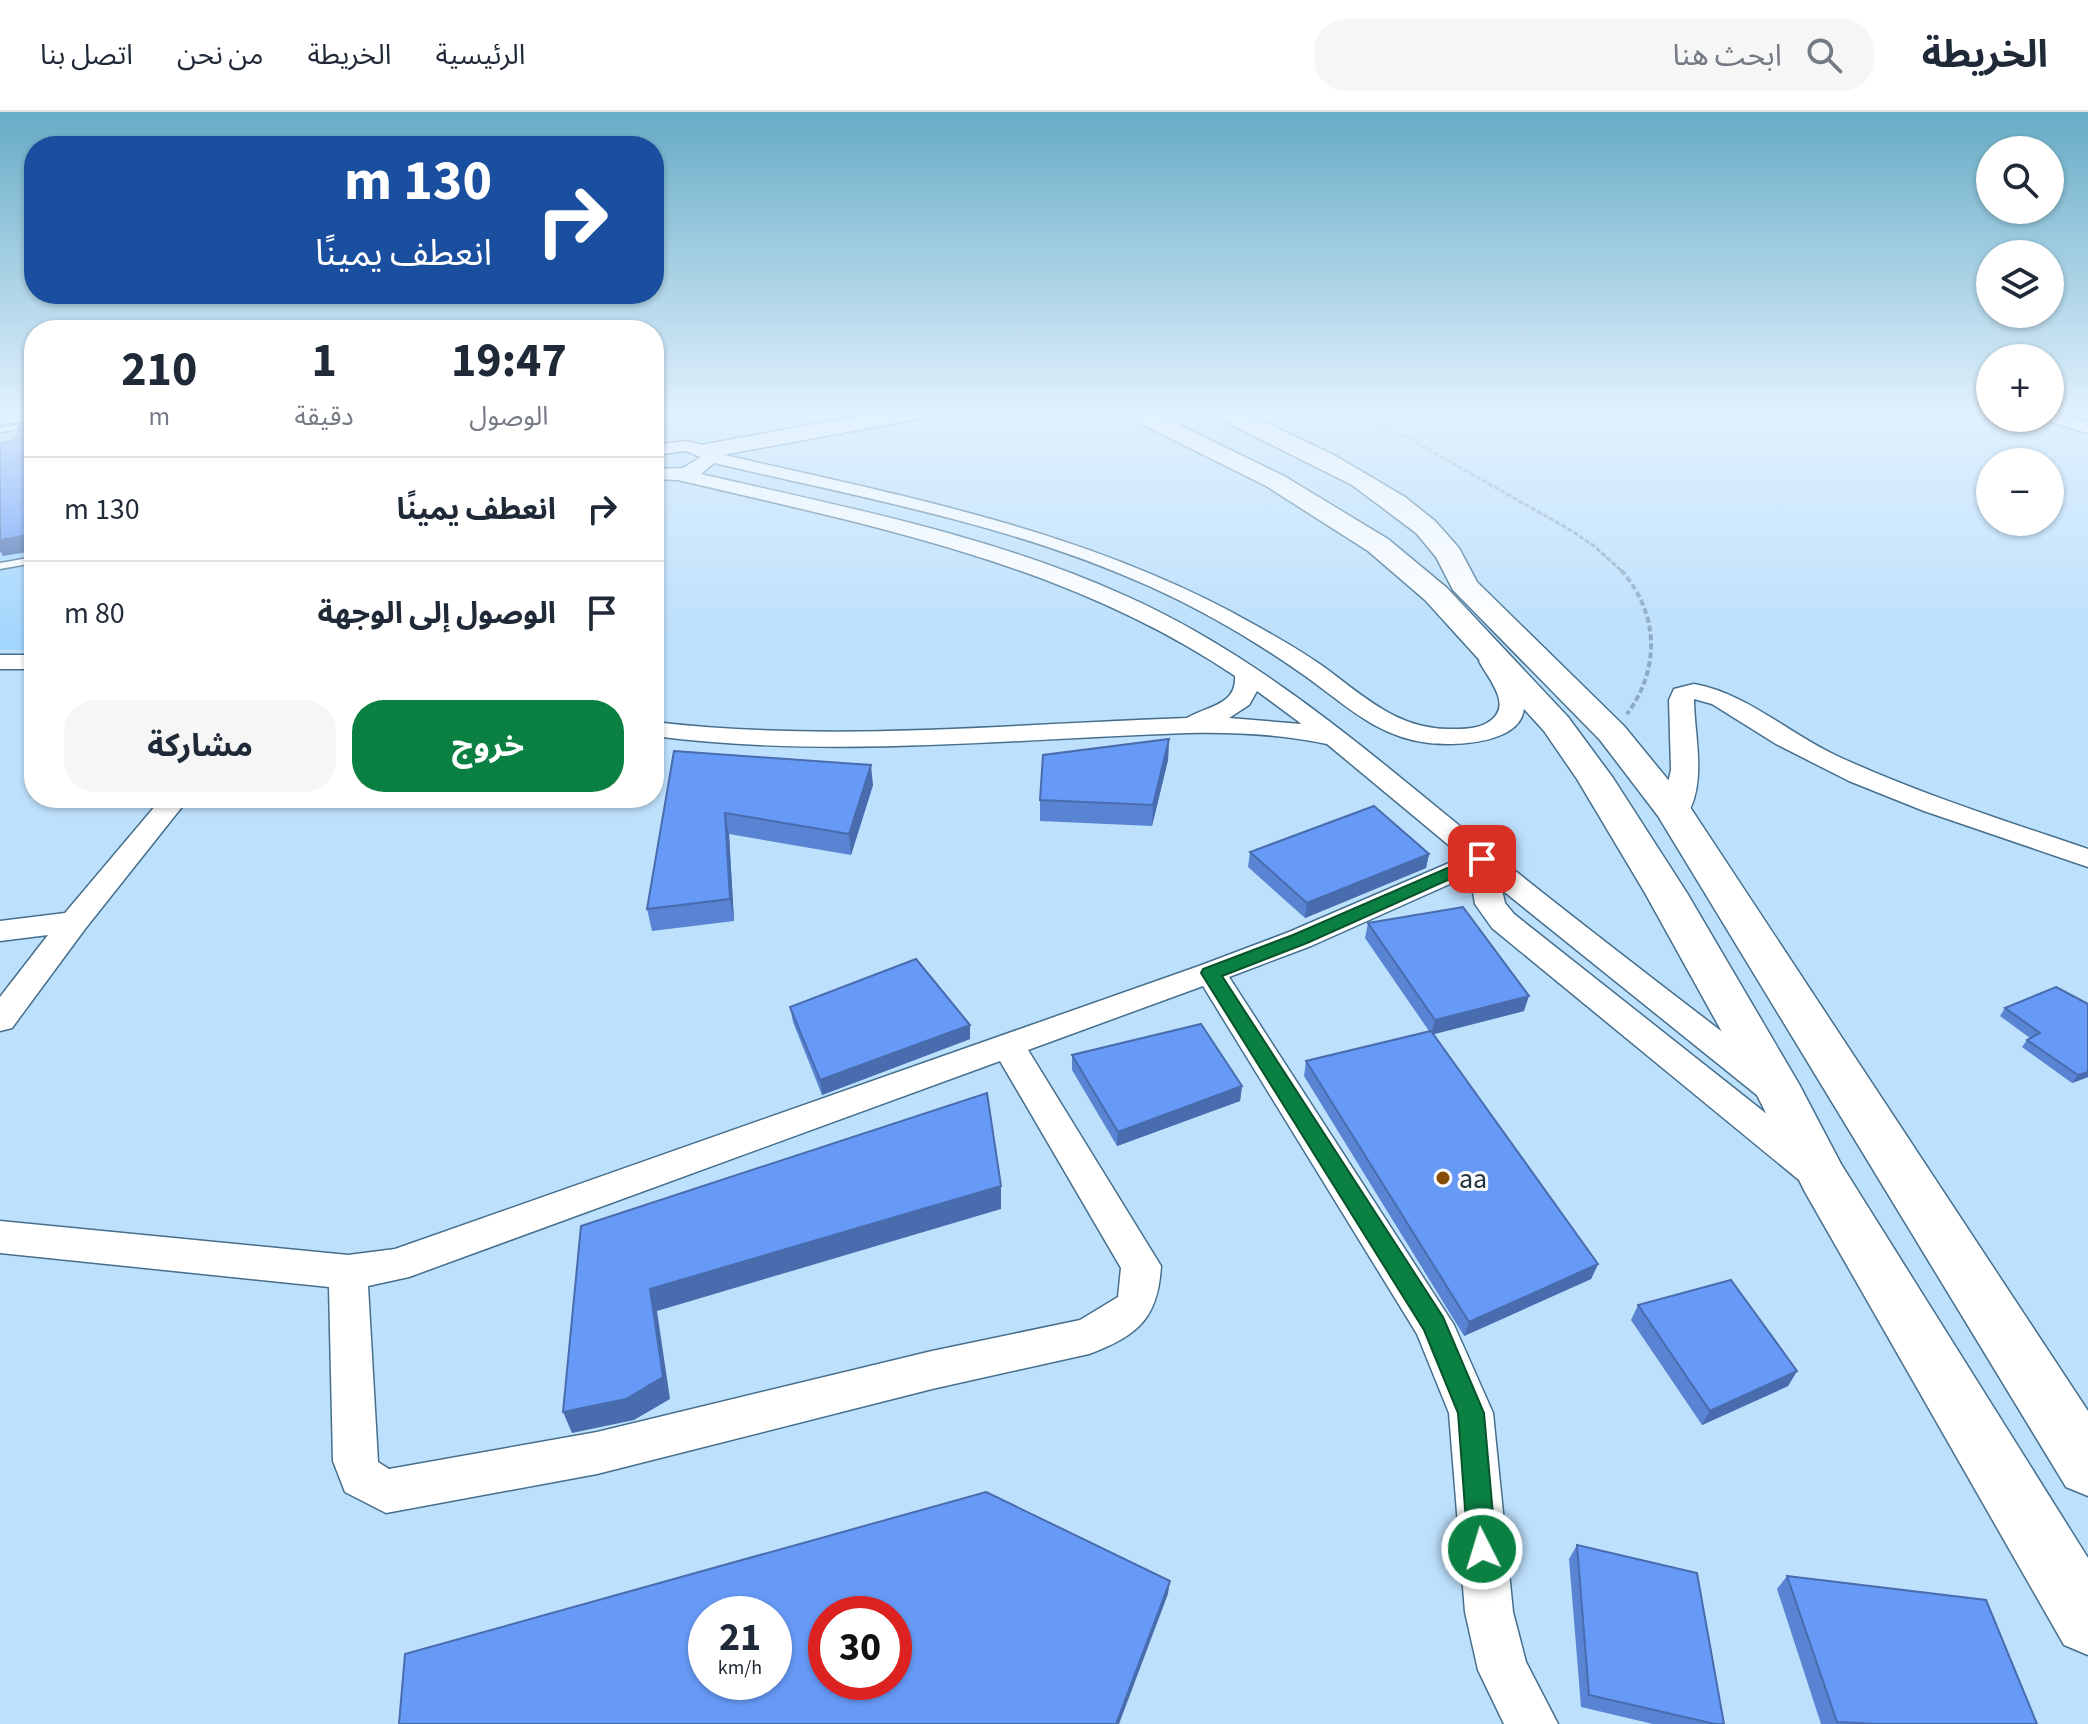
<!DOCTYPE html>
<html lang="ar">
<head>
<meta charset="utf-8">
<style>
	:root { --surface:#fff; --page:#f6f6f7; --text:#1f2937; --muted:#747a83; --line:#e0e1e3; --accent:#0b8043 }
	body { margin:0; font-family:"Source Sans 3","Noto Sans Arabic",sans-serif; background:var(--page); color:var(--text); direction:rtl; height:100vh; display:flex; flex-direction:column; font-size:30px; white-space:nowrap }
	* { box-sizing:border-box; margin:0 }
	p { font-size:26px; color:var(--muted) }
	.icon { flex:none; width:44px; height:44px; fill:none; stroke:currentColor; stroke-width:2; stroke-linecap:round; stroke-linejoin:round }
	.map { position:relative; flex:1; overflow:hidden; direction:ltr }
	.panel { position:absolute; left:24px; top:208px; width:640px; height:488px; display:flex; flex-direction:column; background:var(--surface); border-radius:32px; box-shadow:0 2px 6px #0004; direction:rtl }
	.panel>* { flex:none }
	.top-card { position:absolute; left:24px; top:24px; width:640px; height:168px; border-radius:32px; box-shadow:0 2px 6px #0004; direction:rtl; background:#1a4fa0; color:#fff; overflow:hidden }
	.fabs { position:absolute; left:1976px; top:24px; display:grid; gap:16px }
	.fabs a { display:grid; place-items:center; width:88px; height:88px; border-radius:50%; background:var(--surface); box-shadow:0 2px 6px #0004; font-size:40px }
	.speed { position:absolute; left:688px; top:1484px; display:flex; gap:16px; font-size:40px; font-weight:700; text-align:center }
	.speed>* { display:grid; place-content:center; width:104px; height:104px; border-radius:50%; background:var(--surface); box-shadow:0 2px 6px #0004; line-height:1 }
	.speed small { font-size:20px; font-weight:400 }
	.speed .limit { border:12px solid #d22; background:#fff; color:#111 }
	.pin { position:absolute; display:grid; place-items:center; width:68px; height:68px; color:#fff; margin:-34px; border-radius:16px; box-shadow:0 4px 12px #0006 }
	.me { position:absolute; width:88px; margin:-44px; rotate:355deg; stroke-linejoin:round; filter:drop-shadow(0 0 6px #0008) }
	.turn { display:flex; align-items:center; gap:28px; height:168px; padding:0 40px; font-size:36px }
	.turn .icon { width:104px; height:104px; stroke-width:2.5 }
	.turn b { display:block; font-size:56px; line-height:68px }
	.eta { display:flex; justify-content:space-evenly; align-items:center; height:136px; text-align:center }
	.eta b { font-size:48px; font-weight:700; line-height:56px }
	.cta { display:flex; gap:16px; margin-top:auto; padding:16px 40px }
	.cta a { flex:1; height:92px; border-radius:32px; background:var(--accent); color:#fff; font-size:32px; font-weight:700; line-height:92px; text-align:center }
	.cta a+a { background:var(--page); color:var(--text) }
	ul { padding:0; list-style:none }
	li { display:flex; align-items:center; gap:24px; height:104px; padding:0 40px; border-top:2px solid var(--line) }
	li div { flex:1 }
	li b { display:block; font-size:30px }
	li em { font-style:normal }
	header { display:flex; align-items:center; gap:48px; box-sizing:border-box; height:112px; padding:0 40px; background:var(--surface); border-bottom:2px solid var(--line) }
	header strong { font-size:38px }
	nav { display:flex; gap:44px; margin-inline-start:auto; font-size:28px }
	.search { width:560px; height:72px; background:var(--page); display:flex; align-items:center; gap:20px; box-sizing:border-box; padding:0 28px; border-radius:32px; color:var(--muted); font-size:30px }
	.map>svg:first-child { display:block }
	.built { fill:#a3d6fe }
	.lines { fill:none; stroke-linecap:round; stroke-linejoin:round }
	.lane-casing { stroke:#456f8d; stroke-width:3 }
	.street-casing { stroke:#456f8d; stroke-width:3 }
	.secondary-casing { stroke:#456f8d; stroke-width:3 }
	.path-far1 { stroke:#8eabc3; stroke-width:3; stroke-dasharray:5 2; stroke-linecap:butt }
	.path { stroke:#8eabc3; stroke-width:4; stroke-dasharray:6 3; stroke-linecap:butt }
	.lane { fill:#fff; fill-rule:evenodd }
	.street { fill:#fff; fill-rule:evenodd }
	.secondary { fill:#fff; fill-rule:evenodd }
	.wall { fill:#5984d4 }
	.shaded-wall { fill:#486cad }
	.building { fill:#679af7; stroke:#486cad; stroke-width:2; fill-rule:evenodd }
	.route { fill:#0b8043; stroke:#07532c; stroke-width:2 }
	.poi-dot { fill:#884d07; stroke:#fcfcfc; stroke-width:3 }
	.labels { text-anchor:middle; stroke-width:6; stroke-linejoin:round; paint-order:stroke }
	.near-poi-label { font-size:28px; fill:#223441; stroke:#fcfcfc; text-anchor:start }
</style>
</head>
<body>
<header>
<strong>الخريطة</strong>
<div class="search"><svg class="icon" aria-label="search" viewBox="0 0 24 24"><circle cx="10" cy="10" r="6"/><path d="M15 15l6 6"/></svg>ابحث هنا</div>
<nav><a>الرئيسية</a><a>الخريطة</a><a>من نحن</a><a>اتصل بنا</a></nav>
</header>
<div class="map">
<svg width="2088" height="1612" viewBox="0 0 2088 1612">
	<rect width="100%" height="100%" fill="#bde0fc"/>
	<path class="built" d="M34 306V538H0V311Z"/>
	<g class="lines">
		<g class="lane-casing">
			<path id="lane" d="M34 310V314L0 320V316Z
				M34 445V451L0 457V451Z"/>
		</g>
		<g class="street-casing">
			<path id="street" d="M34 300V308L0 312V302Z
				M2050 300 2088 311V321L2044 308 2050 306Z
				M686 329 712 335 716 341C902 384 1089 418 1257 514 1280 527 1303 540 1324 555 1365 585 1398 618 1452 617 1464 617 1476 617 1487 611 1515 595 1489 568 1479 549L1483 544H1499L1503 549C1510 562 1524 576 1524 592 1526 632 1455 634 1429 631 1374 625 1341 588 1298 559 1252 527 1202 498 1151 475 1012 412 862 386 714 351L701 362C844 395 991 423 1126 484 1261 544 1373 644 1488 737 1584 815 1684 890 1782 966L1787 975 1782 984 1770 988 1758 984 1502 778 1505 791 1514 802 1825 1048 1830 1058 1825 1068 1812 1072 1799 1068 1492 816 1475 792 1470 763 1311 834 1229 865 1454 1213 1493 1301 1513 1500 1526 1550 1558 1612H1504L1478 1558 1465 1500 1449 1301 1417 1222 1203 874 1028 938 1161 1154C1158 1206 1138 1224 1089 1242L932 1277 597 1362 386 1401 345 1380 333 1349 329 1175 0 1141V1109L348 1143 395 1137 1199 854 1289 820 1463 745 1327 632C1280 622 1234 620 1187 621 1009 627 832 647 654 624V610C832 631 1009 612 1187 606 1206 594 1237 594 1235 564 1067 451 872 414 678 368L654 367V357L683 356 701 345 686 339 654 343V333ZM1257 579 1299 610 1301 612 1229 606 1249 593ZM1000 949 1121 1156 1118 1185 1080 1208 932 1239 597 1320 389 1357 378 1350 368 1174 409 1165Z
				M0 543H34V557H0Z
				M1694 572C1746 581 1788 621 1835 643 1917 681 2003 708 2088 737V755L1924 699 1849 669 1776 632 1712 592 1694 587C1694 624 1708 672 1685 706H1665L1661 700 1671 658 1669 588 1674 577Z
				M162 686H189L85 817 12 916 0 919V885L48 823 0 829V809L65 801Z"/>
		</g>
		<g class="secondary-casing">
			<path id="secondary" d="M881 300H930L926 305 918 307 706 346 697 344 694 339 697 334 706 332Z
				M1123 300H1153L1284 364 1388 427 1447 476 1568 605 1613 666 1687 781 1799 972 1841 1052 2088 1446V1543L2064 1533 1805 1080 1758 985 1645 781 1577 667 1544 619 1425 488 1368 439 1266 374 1127 305Z
				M1212 300H1243L1334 343 1405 385 1435 409 1459 436 1477 470 1624 614 1688 692 2088 1299V1384L2066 1375 1658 704 1600 628 1453 478 1436 445 1416 421 1352 373 1216 305Z"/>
		</g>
		<path class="path-far1" d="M1352 300 1410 327 1572 419 1594 434 1623 460"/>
		<path class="path" d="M1621 458C1659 501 1661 556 1627 602"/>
		<use href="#lane" class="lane"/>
		<use href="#street" class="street"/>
		<use href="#secondary" class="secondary"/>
	</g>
	<path class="wall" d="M1169 627 1168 648 1152 714 1040 709V688Z
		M674 639 873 673 851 743 729 722 734 809 652 819 647 797Z
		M1250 740 1429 742 1426 756 1305 806 1248 755Z
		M1368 811 1524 899 1433 922 1598 1152 1591 1167 1464 1224 1304 964 1306 949 1429 919 1365 826Z
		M2088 892V965L2072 971 2022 935 2027 928 2030 926 2000 904 2005 896Z
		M790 895 970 927 822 983 793 910Z
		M1072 943 1242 974 1240 989 1117 1034 1072 958Z
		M1638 1193 1797 1259 1788 1274 1702 1313 1631 1208Z
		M1577 1433 1724 1612H1653L1581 1595 1569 1447Z
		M1787 1464 2037 1612H1821L1777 1477Z"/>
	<path class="shaded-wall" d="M34 422V439L3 444 0 439V428Z
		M1169 627 1168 648 1152 714 1153 693Z
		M871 653 873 673 851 743 849 722Z
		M725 701 729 722 734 809 730 787Z
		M1429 742 1426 756 1305 806 1307 791Z
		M1529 884 1524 899 1431 923 1435 908Z
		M970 913V927L822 983 820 968Z
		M2088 960V965L2072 971 2078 963Z
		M1242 974 1240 989 1117 1034 1118 1020Z
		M1001 1074V1097L657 1199 670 1287 634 1308 572 1321 563 1300 650 1177Z
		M1598 1152 1591 1167 1464 1224 1469 1210Z
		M1797 1259 1788 1274 1702 1313 1710 1299Z
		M1170 1469 1168 1482 1119 1612H1116Z"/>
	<path class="building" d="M34 309V422L0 428V331L16 328 20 311Z
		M1169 627 1153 693 1040 688 1043 643Z
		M674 639 871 653 849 722 725 701 730 787 647 797Z
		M1374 694 1429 742 1307 791 1250 740Z
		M1463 795 1529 884 1435 908 1368 811Z
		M916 847 970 913 820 968 790 895Z
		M2056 875 2088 892V960L2078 963 2027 928 2040 921 2005 896Z
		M1201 912 1242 974 1118 1020 1072 943Z
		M1431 919 1598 1152 1469 1210 1306 949Z
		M987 981 1001 1074 650 1177 663 1265 626 1287 563 1300 581 1114Z
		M1731 1168 1797 1259 1710 1299 1638 1193Z
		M986 1380 1170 1469 1116 1612H399L405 1542ZM706 1502H774V1570H706ZM826 1502H894V1570H826Z
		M1577 1433 1697 1461 1724 1612H1715L1589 1583Z
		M1787 1464 1986 1488 2037 1612H1876L1837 1610Z"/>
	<linearGradient id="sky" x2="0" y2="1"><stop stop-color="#67acc6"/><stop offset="0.57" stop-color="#e1f1fe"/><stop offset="1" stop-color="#e1f1fe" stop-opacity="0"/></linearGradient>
	<rect width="2088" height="526" fill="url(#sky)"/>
	<path class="route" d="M1482 741 1488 743 1490 747 1488 750 1307 831 1222 864 1443 1205 1484 1301 1496 1437 1492 1447 1482 1451 1472 1447 1468 1437 1458 1301 1424 1218 1201 861 1203 857 1293 823Z"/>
	<circle class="poi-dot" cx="1443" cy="1066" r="8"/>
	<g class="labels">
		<g class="near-poi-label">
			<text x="1459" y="1076">aa</text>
		</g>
	</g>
</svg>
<div class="fabs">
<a><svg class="icon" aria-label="search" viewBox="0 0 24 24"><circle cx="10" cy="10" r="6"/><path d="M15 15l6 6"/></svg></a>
<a><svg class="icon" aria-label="layers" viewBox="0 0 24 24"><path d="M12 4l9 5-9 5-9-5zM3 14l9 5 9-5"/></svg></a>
<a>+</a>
<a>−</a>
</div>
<div class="speed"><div>21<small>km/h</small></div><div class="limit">30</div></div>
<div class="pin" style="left:1482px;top:747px;background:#d93025"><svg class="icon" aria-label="arrive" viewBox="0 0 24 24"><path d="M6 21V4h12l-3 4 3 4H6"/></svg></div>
<svg class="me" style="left:1482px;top:1437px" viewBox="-20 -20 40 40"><circle r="17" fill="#0b8043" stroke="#fff" stroke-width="3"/><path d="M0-11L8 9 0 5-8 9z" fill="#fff"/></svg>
<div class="top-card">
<div class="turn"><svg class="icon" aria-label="right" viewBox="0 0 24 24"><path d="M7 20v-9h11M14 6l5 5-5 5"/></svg><div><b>130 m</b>انعطف يمينًا</div></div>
</div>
<section class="panel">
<div class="eta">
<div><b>19:47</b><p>الوصول</p></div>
<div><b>1</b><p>دقيقة</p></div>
<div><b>210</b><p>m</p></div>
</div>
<ul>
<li><svg class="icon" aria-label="right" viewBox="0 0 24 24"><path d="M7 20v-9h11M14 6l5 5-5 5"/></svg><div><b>انعطف يمينًا</b></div><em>130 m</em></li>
<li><svg class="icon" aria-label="arrive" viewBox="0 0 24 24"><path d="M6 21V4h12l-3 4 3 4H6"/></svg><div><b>الوصول إلى الوجهة</b></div><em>80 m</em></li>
</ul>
<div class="cta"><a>خروج</a><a>مشاركة</a></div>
</section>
</div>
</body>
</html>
